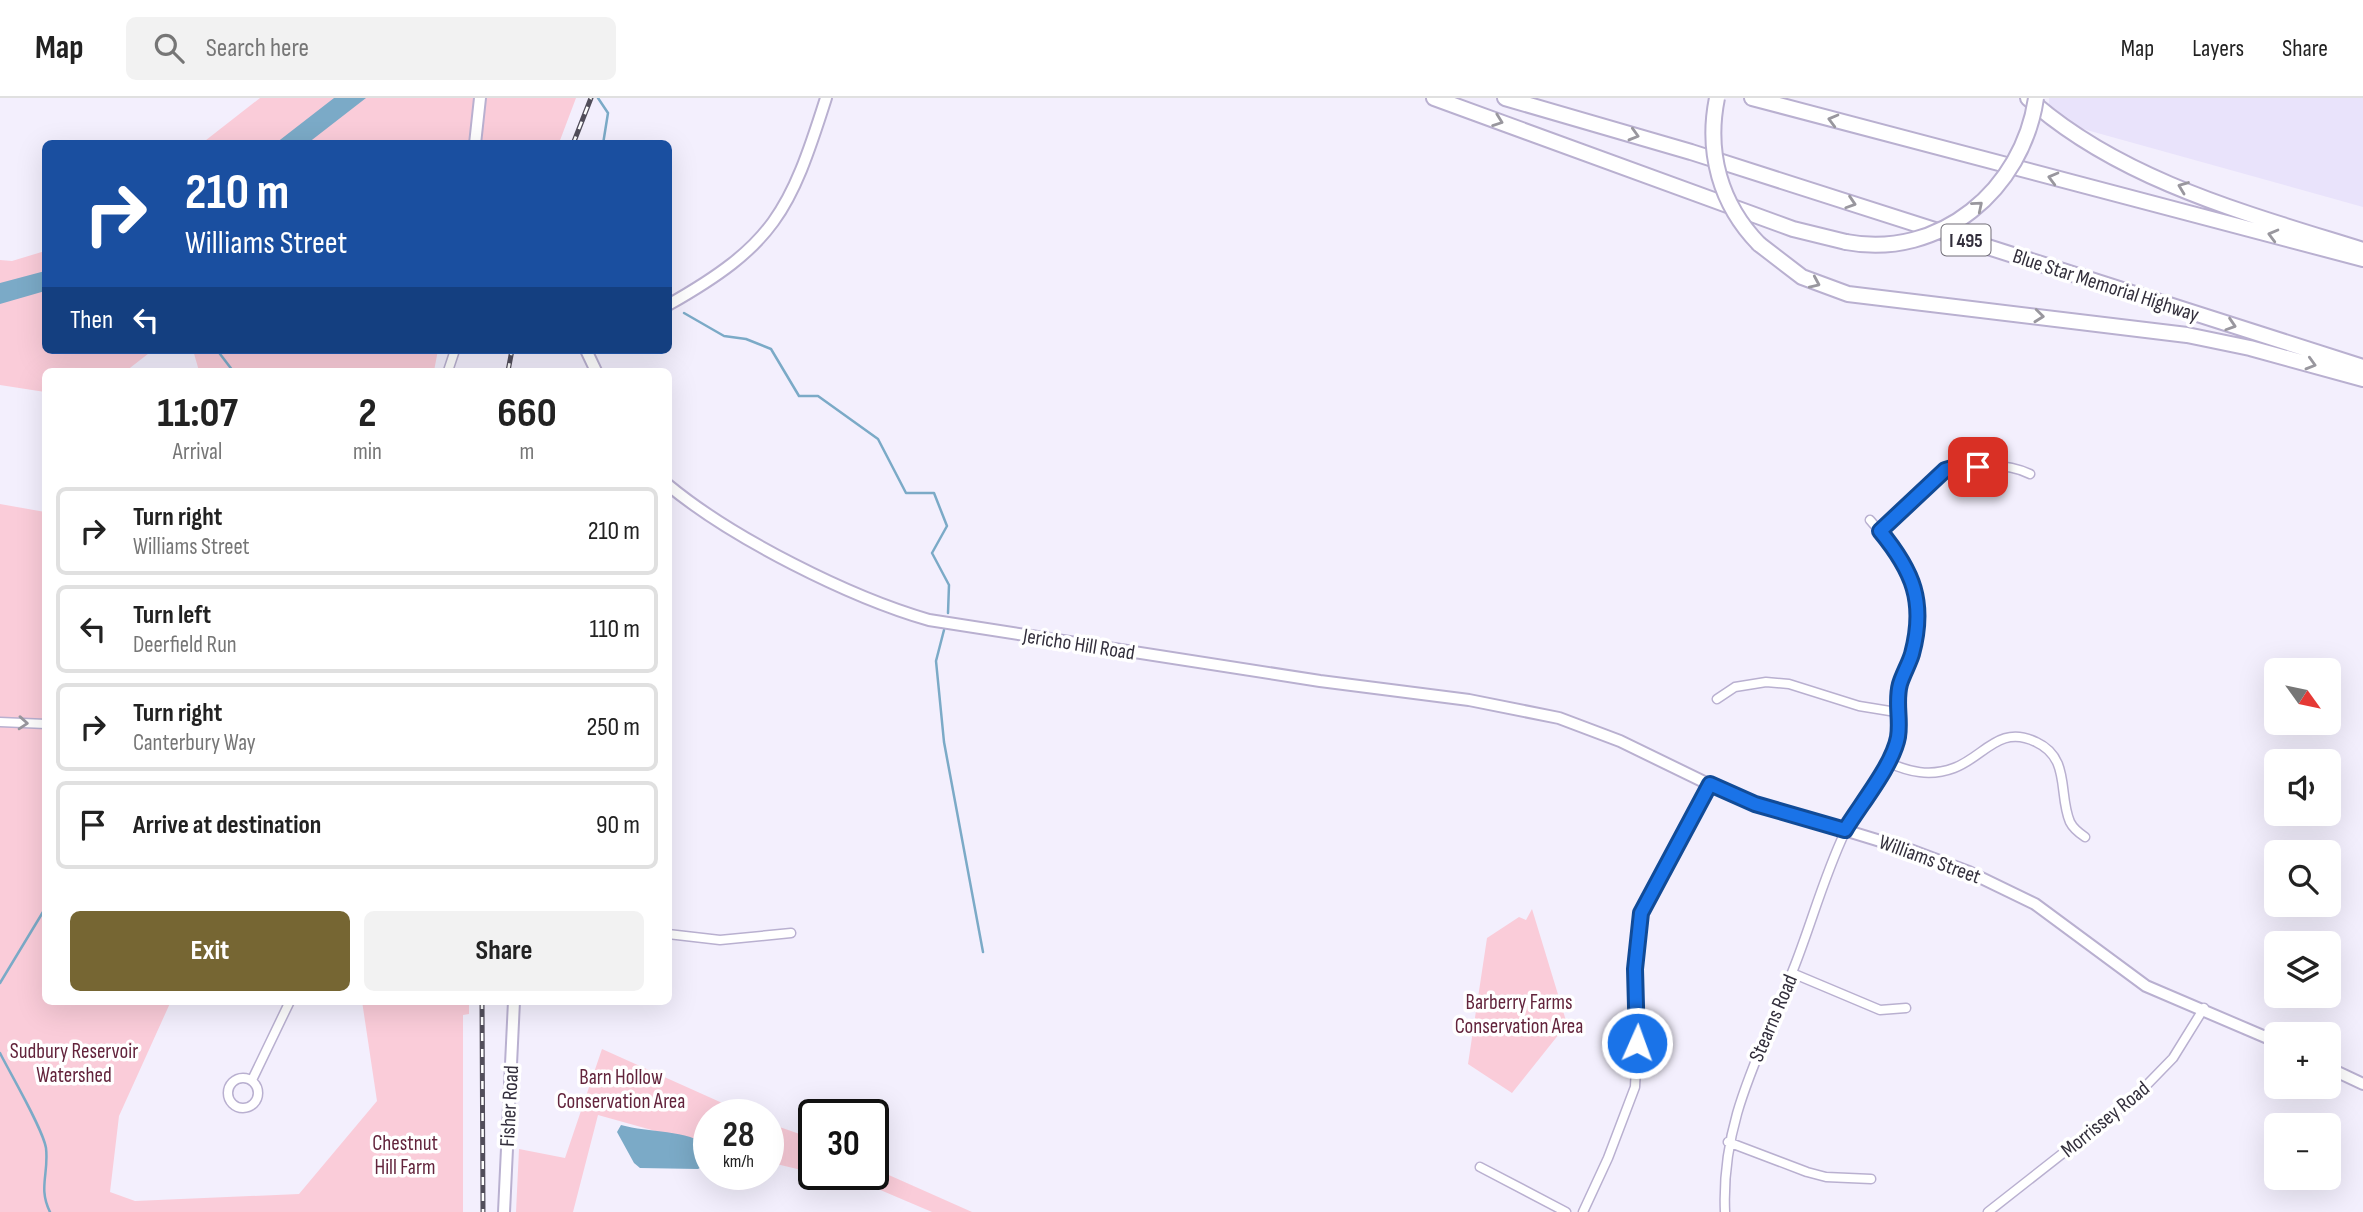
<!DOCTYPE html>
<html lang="en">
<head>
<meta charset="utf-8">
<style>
	:root { --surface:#fff; --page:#f2f2f2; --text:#222; --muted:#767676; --line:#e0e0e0; --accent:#766633 }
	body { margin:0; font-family:"Sofia Sans Condensed",sans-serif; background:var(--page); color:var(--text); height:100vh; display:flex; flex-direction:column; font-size:26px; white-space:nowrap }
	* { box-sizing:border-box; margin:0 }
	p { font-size:23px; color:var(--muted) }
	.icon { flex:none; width:38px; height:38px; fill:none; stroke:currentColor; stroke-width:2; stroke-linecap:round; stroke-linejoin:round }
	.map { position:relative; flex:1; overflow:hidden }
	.details { position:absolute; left:42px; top:270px; width:630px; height:637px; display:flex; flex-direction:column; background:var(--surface); border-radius:10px; box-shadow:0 7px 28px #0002 }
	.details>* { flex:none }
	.top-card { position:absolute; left:42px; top:42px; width:630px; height:214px; border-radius:10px; box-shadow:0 7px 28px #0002; background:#1a4fa0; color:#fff; overflow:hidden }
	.needle { width:46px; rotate:123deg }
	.controls { position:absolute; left:2264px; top:560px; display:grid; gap:14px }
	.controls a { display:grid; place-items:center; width:77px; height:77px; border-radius:10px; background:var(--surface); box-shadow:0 7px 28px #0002; font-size:35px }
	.speed { position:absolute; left:693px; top:1001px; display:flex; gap:14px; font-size:35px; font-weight:700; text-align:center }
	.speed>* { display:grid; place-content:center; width:91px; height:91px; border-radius:50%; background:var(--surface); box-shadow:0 7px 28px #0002; line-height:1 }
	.speed small { font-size:18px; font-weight:400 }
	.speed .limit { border:4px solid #111; border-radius:10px; background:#fff; color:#111 }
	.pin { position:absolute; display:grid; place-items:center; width:60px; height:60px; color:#fff; margin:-30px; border-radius:14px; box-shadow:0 4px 10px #0006 }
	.me { position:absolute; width:77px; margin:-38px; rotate:2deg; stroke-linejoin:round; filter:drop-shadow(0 0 5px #0008) }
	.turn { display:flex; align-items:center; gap:24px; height:147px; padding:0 28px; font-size:32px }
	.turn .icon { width:91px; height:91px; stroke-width:2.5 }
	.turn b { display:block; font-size:49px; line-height:60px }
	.then { display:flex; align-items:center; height:66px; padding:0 28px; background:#0003; gap:14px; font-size:26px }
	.eta { display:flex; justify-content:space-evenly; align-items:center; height:119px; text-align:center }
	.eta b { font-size:42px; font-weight:700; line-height:49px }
	.primary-button { display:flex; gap:14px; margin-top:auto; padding:14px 28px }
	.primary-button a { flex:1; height:80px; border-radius:10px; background:var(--accent); color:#fff; font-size:28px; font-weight:700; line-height:80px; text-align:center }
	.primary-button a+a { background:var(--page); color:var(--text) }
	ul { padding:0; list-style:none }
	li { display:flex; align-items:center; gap:21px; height:88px; margin:0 14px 10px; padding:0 14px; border:4px solid var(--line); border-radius:10px }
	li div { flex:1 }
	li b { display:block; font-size:26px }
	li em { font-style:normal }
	header { display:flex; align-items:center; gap:42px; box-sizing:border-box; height:98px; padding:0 35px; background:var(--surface); border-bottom:2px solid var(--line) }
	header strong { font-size:33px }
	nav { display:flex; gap:38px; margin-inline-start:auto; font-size:24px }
	.search { width:490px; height:63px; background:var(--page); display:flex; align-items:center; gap:18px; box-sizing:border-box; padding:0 24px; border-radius:10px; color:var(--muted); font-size:26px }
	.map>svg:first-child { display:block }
	.built { fill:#e9e3fb }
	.green { fill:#faccd9 }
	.water { fill:#7baac7 }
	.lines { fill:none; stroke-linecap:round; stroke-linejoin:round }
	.stream { stroke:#7baac7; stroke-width:2.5 }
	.street-casing { stroke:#b9b0d0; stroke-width:11 }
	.secondary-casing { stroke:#b9b0d0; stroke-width:14 }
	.highway-casing { stroke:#b9b0d0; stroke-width:18 }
	.street { stroke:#fff; stroke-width:8 }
	.secondary { stroke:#fff; stroke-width:10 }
	.highway { stroke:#fff; stroke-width:14 }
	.rail-casing { stroke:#524e5b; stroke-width:5 }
	.rail { stroke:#fff; stroke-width:2.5; stroke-dasharray:8; stroke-linecap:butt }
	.highway-bridge-casing { stroke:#b9b0d0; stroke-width:18; stroke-linecap:butt }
	.highway-bridge { stroke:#fff; stroke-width:14 }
	.oneway { stroke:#99979e }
	.route-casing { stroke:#114b97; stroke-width:18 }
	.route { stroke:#1a73e8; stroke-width:12 }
	.labels { text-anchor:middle; stroke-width:7; stroke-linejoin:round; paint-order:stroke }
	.shield { fill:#fff; stroke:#706d76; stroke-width:2 }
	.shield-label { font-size:19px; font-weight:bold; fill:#332f3c }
	.street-label { font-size:21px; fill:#332f3c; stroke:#fff }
	.park-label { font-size:21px; fill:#63243c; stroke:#fff }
</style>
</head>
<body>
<header>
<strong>Map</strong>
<div class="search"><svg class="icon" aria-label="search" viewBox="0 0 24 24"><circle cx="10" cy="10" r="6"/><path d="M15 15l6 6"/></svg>Search here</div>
<nav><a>Map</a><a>Layers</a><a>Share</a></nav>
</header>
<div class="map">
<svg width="2363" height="1114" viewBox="0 0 2363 1114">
	<rect width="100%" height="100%" fill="#f3effd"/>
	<path class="built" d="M2049 0H2363V109L2083 31 2049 9Z"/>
	<path class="green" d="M260 0H576L559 45 201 46Z
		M45 153 46 252H153L126 273H46L45 294 0 287V162L12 163Z
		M193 252H438L434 273H199Z
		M0 406 45 414 46 903H171L119 1018 110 1094 135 1103 299 1096 377 1003 362 903H469V916L463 917V1114H0Z
		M1532 811 1567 926 1512 995 1468 966 1487 840 1519 819 1526 822Z
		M602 951 749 1017H709V1048L598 1017 573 1114H516L519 1051 565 1060Z
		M768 1025 814 1041V1075L768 1064Z
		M873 1070 972 1114H932L878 1091 821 1076H873Z"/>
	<path class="water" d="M334 0H366L308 45H276Z
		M45 173V193L0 206V185Z
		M621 1027C648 1035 688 1031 709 1049L708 1065 698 1071 640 1070 634 1065 617 1034Z"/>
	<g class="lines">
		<path class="stream" d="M598 0 608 15 603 46
			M684 215 724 238 746 241 771 251 799 298H818L878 341 906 395H934L947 428 932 455 949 487 948 515
			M217 252 233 273
			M944 532 936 563 944 644 983 854
			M0 885 46 809
			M0 955C10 975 43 1031 46 1050 49 1076 38 1090 50 1114"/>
		<g class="street-casing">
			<path id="street" d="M448 273 455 252
				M1880 433 1945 372C1968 364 2008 365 2030 376
				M1717 601 1735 589 1766 584 1789 586 1859 608 1896 614
				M0 624 46 626
				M1887 664C1909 674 1930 679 1954 670 1984 659 1999 626 2036 644 2071 660 2058 696 2070 724 2073 730 2079 735 2085 739
				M668 836 720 842 791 835
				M1792 875 1880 912 1906 910
				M228 995a15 15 0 1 1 30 0a15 15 0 1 1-30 0Z
				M252 982 290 903
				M1728 1044 1807 1074 1826 1079 1871 1081
				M1480 1069 1566 1114
				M1583 1114 1608 1060 1635 989 1639 910 1635 871 1641 815 1710 686
				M1725 1114C1721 1020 1761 956 1793 872 1811 827 1824 778 1845 734 1858 703 1885 678 1896 647 1902 628 1895 606 1901 585 1909 554 1923 525 1916 492 1909 464 1888 443 1870 422
				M1988 1114 2137 997 2173 960 2204 910"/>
		</g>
		<g class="secondary-casing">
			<path id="secondary" d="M475 46 480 0
				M668 207C774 147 790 114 826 0
				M586 252 596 273
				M668 387C732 440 849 499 929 522L1320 583 1469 602 1559 620 1620 643 1733 698 1913 753 1969 774 2035 806 2146 888 2277 944
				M2329 970 2363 986
				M504 1114 514 903"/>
		</g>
		<g class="highway-casing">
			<path id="highway" d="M1434 0 1793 131 1846 144
				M1505 0 1691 54 2363 269
				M1752 0 2363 161
				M2028 0C2119 82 2248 116 2363 152
				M1759 146 1802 179 1848 196 2187 237 2250 250 2363 281"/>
		</g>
		<use href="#street" class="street"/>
		<use href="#secondary" class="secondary"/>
		<use href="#highway" class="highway"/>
		<g class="rail-casing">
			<path id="rail" d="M573 46 591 0
				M508 273 512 252
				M482 903 483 1114"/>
		</g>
		<use href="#rail" class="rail"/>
		<g class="highway-bridge-casing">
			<path id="highway-bridge" d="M1717 0C1706 54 1720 106 1759 146
				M1846 144C1940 162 2023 91 2036 0"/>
		</g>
		<use href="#highway-bridge" class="highway-bridge"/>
	</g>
	<defs><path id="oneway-chevron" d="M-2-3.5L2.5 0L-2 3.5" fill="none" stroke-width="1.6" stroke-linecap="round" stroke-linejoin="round" transform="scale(1.75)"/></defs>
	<g class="oneway">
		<use href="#oneway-chevron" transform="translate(1833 22) rotate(-165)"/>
		<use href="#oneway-chevron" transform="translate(1498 23) rotate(20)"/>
		<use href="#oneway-chevron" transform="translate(1634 37) rotate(16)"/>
		<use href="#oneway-chevron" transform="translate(2053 80) rotate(-165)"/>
		<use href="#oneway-chevron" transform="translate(2183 89) rotate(-159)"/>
		<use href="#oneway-chevron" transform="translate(1851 105) rotate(18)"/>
		<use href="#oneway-chevron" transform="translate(1978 108) rotate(-40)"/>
		<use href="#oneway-chevron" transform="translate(2273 137) rotate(-165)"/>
		<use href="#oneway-chevron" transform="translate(1815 185) rotate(24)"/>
		<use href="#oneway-chevron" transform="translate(2039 218) rotate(6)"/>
		<use href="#oneway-chevron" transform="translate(2231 227) rotate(18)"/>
		<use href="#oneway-chevron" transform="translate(2311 266) rotate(16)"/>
		<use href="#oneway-chevron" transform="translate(23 625) rotate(4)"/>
	</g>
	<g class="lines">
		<g class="route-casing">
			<path id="route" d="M1637 945 1635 871 1641 815 1710 686 1755 706 1845 732C1860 707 1893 667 1898 639 1901 621 1895 604 1900 586 1903 576 1909 566 1912 556 1926 504 1913 473 1880 433L1945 372 1958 368 1978 369"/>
		</g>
		<use href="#route" class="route"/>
	</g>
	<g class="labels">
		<rect class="shield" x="1941.5" y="126.5" width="49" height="31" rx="5"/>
		<g class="shield-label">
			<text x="1966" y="149">I 495</text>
		</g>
		<g class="street-label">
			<text transform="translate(2106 187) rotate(18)" y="7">Blue Star Memorial Highway</text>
			<text transform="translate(1079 546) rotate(9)" y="7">Jericho Hill Road</text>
			<text transform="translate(1930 761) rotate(20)" y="7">Williams Street</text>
			<text transform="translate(1773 920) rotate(-67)" y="7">Stearns Road</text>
			<text transform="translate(509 1008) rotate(-87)" y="7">Fisher Road</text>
			<text transform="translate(2105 1021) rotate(-39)" y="7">Morrissey Road</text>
		</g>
		<g class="park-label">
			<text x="1519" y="911">Barberry Farms<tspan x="1519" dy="24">Conservation Area</tspan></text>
			<text x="74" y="960">Sudbury Reservoir<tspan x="74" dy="24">Watershed</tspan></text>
			<text x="621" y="986">Barn Hollow<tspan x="621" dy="24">Conservation Area</tspan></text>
			<text x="405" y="1052">Chestnut<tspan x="405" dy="24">Hill Farm</tspan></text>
		</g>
	</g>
</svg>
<div class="controls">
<a><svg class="needle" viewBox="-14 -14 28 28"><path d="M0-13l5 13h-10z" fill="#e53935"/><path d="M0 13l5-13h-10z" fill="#767676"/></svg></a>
<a><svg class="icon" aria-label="sound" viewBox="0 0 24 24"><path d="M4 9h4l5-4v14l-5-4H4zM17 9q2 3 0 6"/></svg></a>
<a><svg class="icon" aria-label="search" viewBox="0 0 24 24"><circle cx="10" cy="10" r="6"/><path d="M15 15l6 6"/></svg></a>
<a><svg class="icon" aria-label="layers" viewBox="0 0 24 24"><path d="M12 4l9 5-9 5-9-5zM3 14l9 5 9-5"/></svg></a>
<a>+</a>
<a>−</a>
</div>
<div class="speed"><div>28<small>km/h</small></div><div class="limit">30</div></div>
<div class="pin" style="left:1978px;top:369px;background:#d93025"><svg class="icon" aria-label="arrive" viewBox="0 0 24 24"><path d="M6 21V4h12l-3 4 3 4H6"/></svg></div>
<svg class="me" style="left:1637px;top:945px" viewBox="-20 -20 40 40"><circle r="17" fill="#1a73e8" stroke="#fff" stroke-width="3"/><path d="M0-11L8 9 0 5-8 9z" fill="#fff"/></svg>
<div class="top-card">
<div class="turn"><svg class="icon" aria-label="right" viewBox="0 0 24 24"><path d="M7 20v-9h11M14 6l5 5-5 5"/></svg><div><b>210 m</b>Williams Street</div></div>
<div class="then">Then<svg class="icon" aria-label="left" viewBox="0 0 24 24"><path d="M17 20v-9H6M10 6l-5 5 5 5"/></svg></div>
</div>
<section class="details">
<div class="eta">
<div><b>11:07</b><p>Arrival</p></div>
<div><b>2</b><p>min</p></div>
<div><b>660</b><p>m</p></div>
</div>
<ul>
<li><svg class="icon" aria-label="right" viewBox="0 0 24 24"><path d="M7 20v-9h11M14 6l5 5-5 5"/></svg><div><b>Turn right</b><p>Williams Street</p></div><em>210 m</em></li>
<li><svg class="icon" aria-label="left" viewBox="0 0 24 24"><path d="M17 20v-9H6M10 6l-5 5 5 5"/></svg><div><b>Turn left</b><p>Deerfield Run</p></div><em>110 m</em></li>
<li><svg class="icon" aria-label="right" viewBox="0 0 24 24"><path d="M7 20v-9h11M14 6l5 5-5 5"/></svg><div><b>Turn right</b><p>Canterbury Way</p></div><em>250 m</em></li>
<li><svg class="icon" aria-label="arrive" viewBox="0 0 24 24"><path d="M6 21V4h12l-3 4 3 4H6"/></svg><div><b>Arrive at destination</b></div><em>90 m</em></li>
</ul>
<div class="primary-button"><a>Exit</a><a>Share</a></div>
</section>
</div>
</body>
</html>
